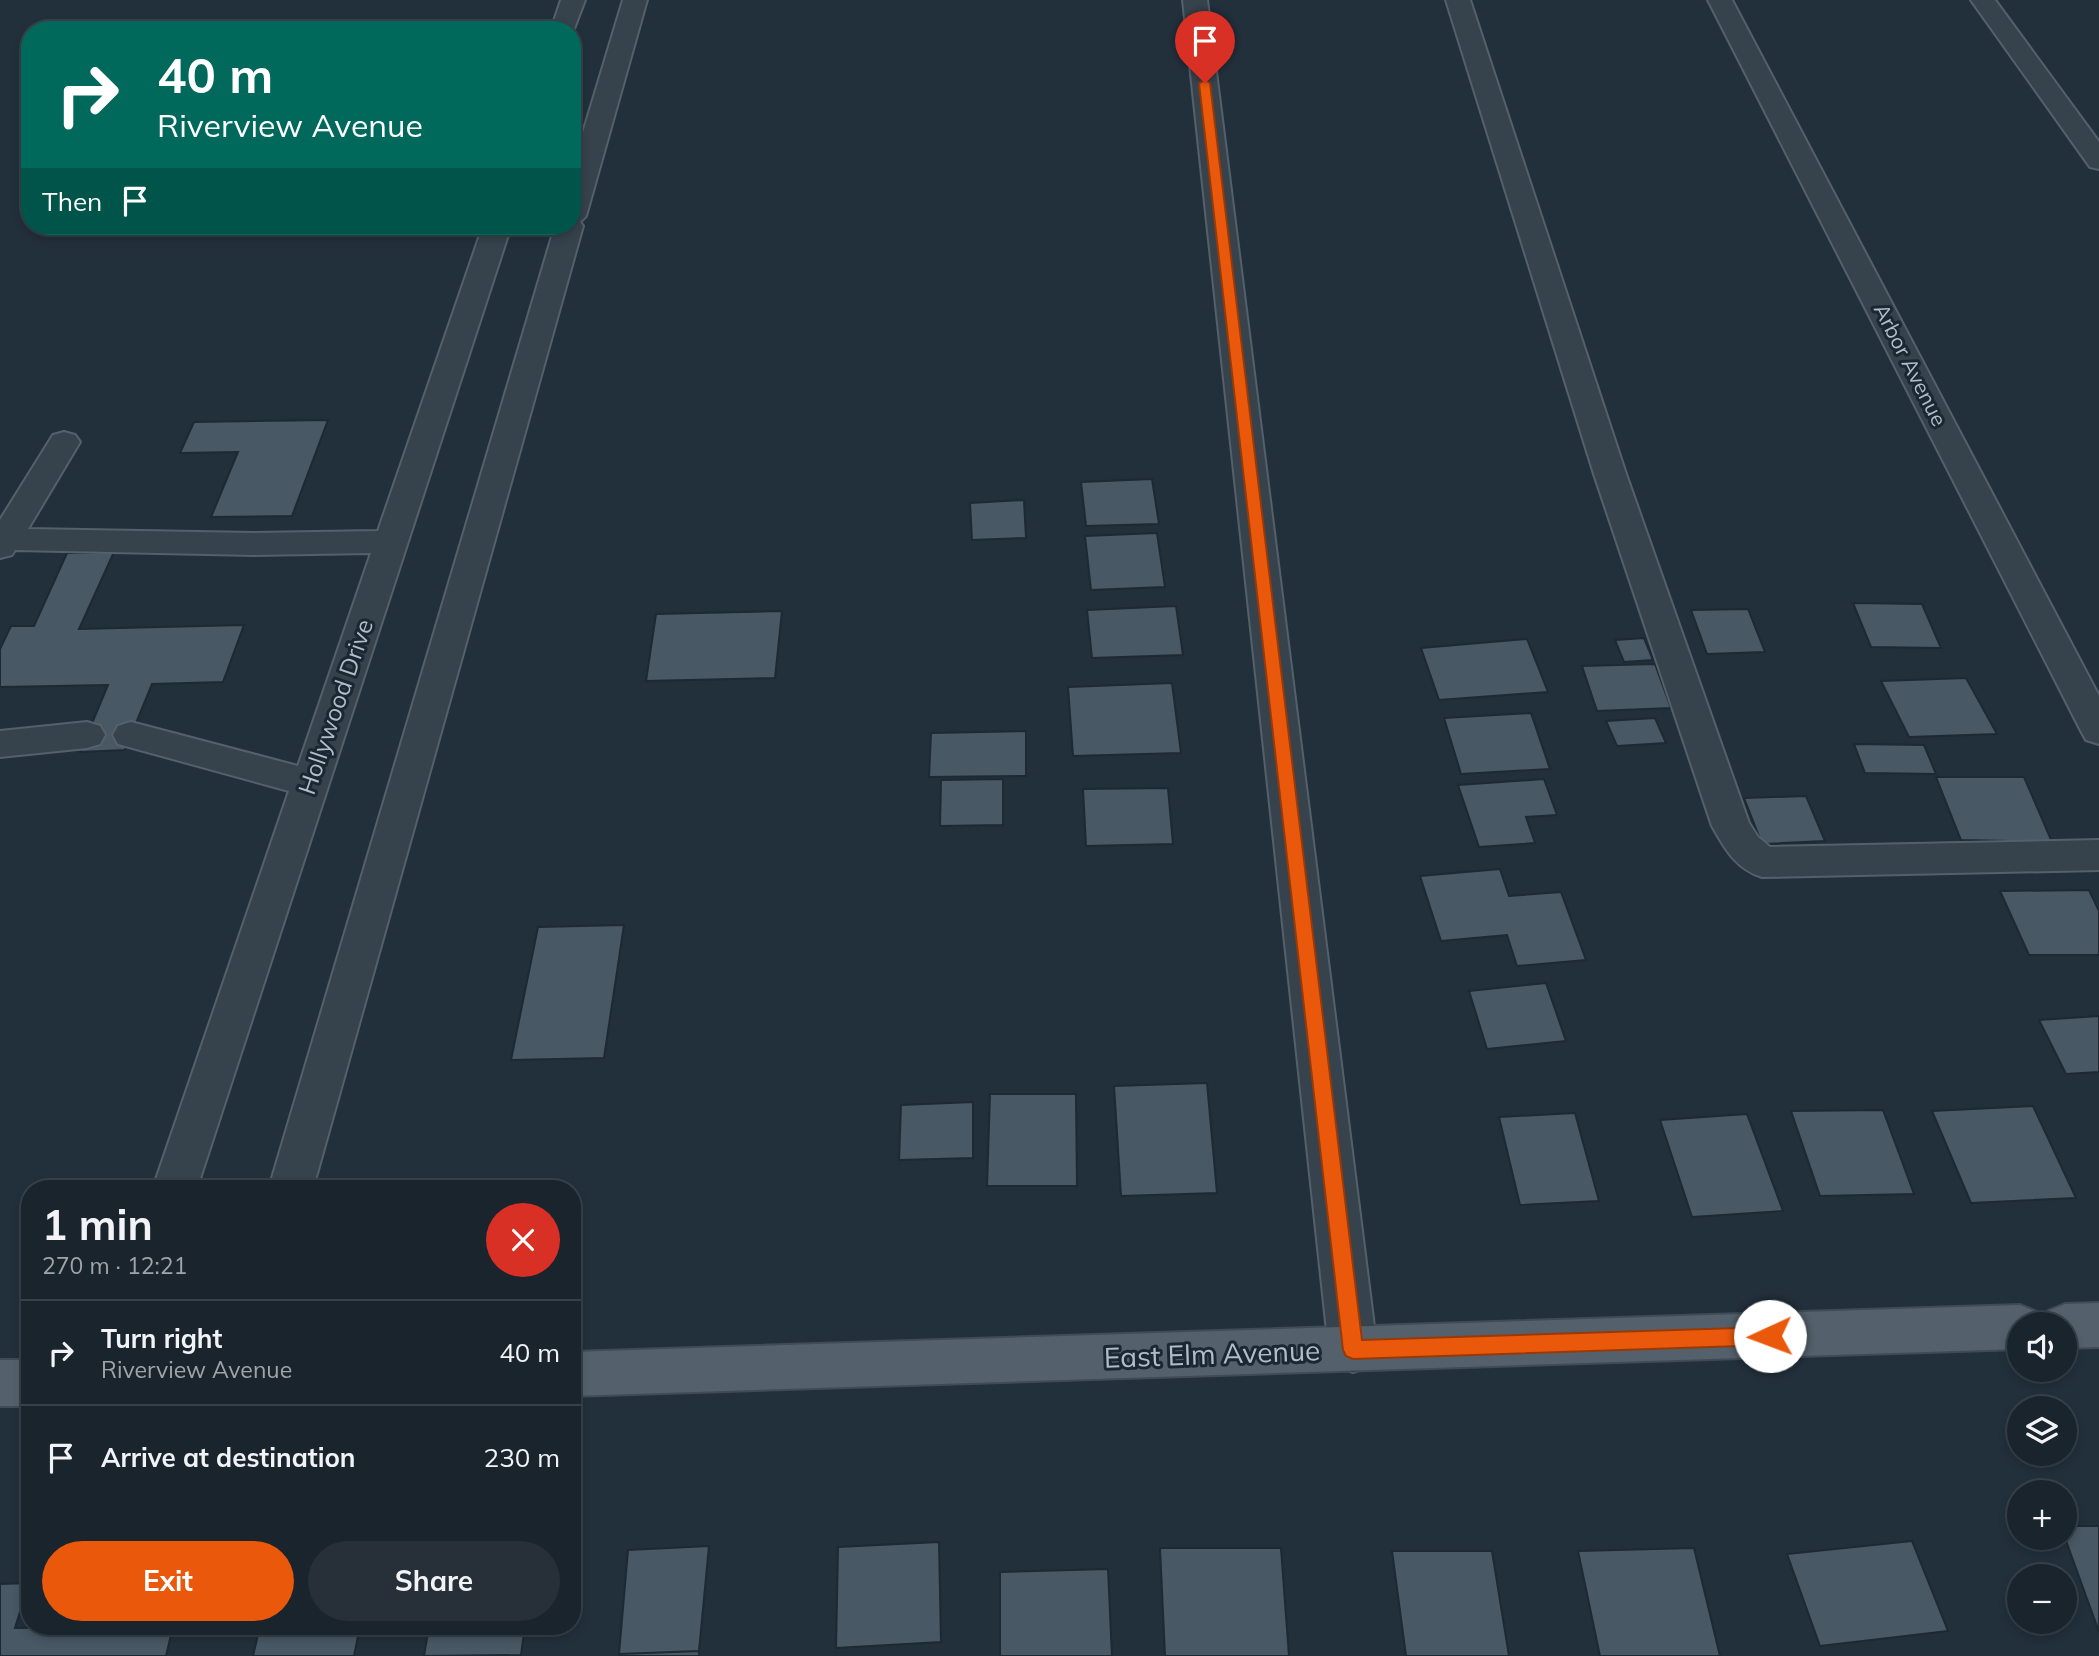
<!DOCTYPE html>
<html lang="en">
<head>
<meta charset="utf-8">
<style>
	:root { --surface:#1a242d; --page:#273039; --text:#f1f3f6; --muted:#9fa4aa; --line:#384149; --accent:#ea580c }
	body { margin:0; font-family:Mulish,sans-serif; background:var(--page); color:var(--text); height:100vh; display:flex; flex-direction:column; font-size:26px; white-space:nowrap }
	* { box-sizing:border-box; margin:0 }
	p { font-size:23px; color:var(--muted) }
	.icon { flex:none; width:38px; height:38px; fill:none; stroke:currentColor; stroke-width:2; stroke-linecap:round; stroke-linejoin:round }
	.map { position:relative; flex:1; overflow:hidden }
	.details { position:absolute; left:21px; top:1180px; width:560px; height:455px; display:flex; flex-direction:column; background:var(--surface); border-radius:28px; box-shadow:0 4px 10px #0003,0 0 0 2px var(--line) }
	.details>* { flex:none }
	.hud { position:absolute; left:21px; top:21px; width:560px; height:214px; border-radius:28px; box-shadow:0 4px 10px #0003,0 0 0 2px var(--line); background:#00695c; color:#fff; overflow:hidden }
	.fabs { position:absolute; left:2007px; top:1312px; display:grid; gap:14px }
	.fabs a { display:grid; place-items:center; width:70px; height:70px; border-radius:50%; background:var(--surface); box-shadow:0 4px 10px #0003,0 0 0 2px var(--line); font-size:35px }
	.pin { position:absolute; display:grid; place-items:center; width:60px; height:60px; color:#fff; margin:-72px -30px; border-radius:50% 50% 50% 0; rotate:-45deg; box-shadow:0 0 7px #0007 }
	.pin .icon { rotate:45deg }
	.me { position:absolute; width:77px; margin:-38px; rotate:268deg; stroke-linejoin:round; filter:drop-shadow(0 0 5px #0008) }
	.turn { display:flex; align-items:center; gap:24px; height:147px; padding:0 21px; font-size:32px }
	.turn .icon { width:91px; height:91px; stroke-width:2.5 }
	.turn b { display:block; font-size:49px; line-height:60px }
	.then { display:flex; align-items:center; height:66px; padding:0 21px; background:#0003; gap:14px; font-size:26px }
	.round { display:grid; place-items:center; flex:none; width:74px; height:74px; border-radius:37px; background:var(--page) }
	.head { display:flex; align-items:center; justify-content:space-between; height:119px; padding:0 21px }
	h1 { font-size:42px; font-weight:700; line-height:52px }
	.cta { display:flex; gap:14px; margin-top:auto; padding:14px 21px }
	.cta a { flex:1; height:80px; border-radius:42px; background:var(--accent); color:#fff; font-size:28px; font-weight:700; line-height:80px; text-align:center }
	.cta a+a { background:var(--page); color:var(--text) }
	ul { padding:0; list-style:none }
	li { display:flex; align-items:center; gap:21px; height:105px; padding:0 21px; border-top:2px solid var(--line) }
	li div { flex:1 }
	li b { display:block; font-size:26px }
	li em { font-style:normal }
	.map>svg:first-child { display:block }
	.building { fill:#485865; stroke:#1d2933; stroke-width:2 }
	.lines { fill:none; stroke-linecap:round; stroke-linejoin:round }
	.minor-casing { stroke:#54606a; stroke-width:4 }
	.major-casing { stroke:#3f4b55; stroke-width:4 }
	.minor { fill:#36424c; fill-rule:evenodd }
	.major { fill:#54616c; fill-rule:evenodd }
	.route { fill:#ea580c; stroke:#983908; stroke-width:2 }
	.labels { text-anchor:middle; stroke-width:6; stroke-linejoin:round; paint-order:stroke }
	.far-street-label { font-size:21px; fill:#b1bdc8; stroke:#1b2731 }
	.street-label { font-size:24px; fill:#b1bdc8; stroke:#1b2731 }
	.near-street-label { font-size:28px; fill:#b1bdc8; stroke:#1b2731 }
</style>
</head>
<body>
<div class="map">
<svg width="2099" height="1656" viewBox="0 0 2099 1656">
	<rect width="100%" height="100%" fill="#22303c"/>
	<path class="building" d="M328 420 292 516 211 517 238 452 180 453 194 422Z
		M1152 479 1159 524 1086 526 1081 482Z
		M1024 500 1026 538 972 540 970 503Z
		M1157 533 1165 587 1091 590 1085 536Z
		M114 552 79 629 244 625 223 682 152 684 125 750 80 752 108 685 0 687V649L11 626H34L67 553Z
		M1853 603 1922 604 1941 648 1871 647Z
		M1176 606 1183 655 1092 658 1087 610Z
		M1748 609 1765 652 1707 654 1691 610Z
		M782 611 775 678 646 681 656 614Z
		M1644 638 1653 660 1624 662 1615 640Z
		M1527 639 1548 692 1439 700 1421 648Z
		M1655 664 1671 708 1597 711 1582 666Z
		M1966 678 1997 734 1909 737 1881 681Z
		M1172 683 1181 753 1073 756 1068 687Z
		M1531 713 1550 769 1461 774 1444 718Z
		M1655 718 1666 743 1617 746 1606 721Z
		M1026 731V776L929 777 931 733Z
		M1854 744 1924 745 1936 774 1865 773Z
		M1936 777H2024L2052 842 1961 840Z
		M1003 779V825L940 826 941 780Z
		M1544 779 1557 815 1526 817 1535 843 1479 847 1458 785Z
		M1168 788 1173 844 1086 846 1083 789Z
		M1806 796 1825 841 1762 844 1744 798Z
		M1500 869 1509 896 1561 892 1586 960 1517 966 1507 935 1441 941 1420 876Z
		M2089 890 2099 911V955H2029L2000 891Z
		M624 925 604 1058 511 1060 538 927Z
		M1546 983 1566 1041 1487 1049 1469 991Z
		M2099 1016V1072L2066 1074 2039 1020Z
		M1207 1083 1217 1193 1121 1196 1114 1086Z
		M990 1094H1076L1077 1186H987Z
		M973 1102V1158L899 1160 901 1105Z
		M2033 1106 2076 1198 1971 1203 1932 1111Z
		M1883 1110 1914 1194 1820 1196 1791 1111Z
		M1575 1113 1599 1201 1520 1205 1499 1117Z
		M1747 1114 1783 1211 1692 1217 1660 1120Z
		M2065 1526H2099V1632L2065 1538Z
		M1912 1541 1948 1631 1820 1646 1787 1554Z
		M939 1542 941 1642 836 1648 838 1547Z
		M709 1546 699 1651 619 1654 628 1550Z
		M1160 1548H1281L1289 1656H1165Z
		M1694 1548 1720 1656H1600L1578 1551Z
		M1392 1551H1492L1509 1656H1406Z
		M1108 1569 1112 1656H1000V1572Z
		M29 1583 15 1628 173 1626 166 1656H0V1584Z
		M260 1626H360L354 1656H253Z
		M429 1626H525L521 1655 424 1656Z
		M699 1651V1656H619V1654Z"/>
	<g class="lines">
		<g class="minor-casing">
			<path id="minor" d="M561 0H585L572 34V30H551Z
				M623 0H647L586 216 580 222 583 226 313 1188H269L555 226H572V169Z
				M1183 0H1207L1377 1350 1370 1366 1353 1372 1336 1366 1329 1350Z
				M1446 0H1470L1626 474 1749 823 1758 837 1770 847 2099 840V870L1762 877C1736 869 1725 849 1712 826L1594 474Z
				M1708 0H1732L2099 696V744L2086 740 2081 731Z
				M1971 0H1995L2099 142V169L2090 167Z
				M483 226H511L197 1188H153L289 791 118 744 113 735 118 726 131 722 298 766 371 553 254 555 15 550 12 555 0 558V520L53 435 64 432 75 435 80 442 28 529 254 533 378 531Z
				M87 722 100 726 105 735 100 744 87 748 0 757V731Z"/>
		</g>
		<g class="major-casing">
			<path id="major" d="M2099 1303V1347L2065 1348V1325H2020V1349L572 1396V1352L2020 1305 2037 1312 2042 1324 2048 1311 2065 1304Z
				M0 1360H30V1406H0Z"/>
		</g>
		<use href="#minor" class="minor"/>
		<use href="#major" class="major"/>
	</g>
	<path class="route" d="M1205 80 1210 83 1362 1340 1770 1327 1777 1329 1779 1336 1777 1342 1770 1345 1353 1359 1346 1356 1343 1350 1199 83Z"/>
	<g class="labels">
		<g class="far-street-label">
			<text transform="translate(1910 365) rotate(63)" y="7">Arbor Avenue</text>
		</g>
		<g class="street-label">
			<text transform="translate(336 707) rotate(-71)" y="8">Hollywood Drive</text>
		</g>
		<g class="near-street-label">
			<text transform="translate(1212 1354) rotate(-2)" y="10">East Elm Avenue</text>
		</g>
	</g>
</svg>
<div class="fabs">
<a><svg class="icon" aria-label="sound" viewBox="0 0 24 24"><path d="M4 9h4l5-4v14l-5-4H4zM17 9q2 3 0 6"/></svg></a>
<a><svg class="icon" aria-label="layers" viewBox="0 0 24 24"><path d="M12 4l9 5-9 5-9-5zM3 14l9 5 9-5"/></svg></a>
<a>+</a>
<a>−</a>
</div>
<div class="pin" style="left:1205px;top:83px;background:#d93025"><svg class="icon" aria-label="arrive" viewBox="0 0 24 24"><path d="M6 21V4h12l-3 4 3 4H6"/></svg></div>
<svg class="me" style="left:1770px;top:1336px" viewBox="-20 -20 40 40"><circle r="19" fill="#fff"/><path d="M0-13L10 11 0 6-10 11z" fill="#ea580c"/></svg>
<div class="hud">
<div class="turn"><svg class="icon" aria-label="right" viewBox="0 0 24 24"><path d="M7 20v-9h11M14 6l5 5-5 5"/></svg><div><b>40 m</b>Riverview Avenue</div></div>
<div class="then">Then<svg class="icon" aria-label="arrive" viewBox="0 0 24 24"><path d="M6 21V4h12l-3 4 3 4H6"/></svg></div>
</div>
<section class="details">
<div class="head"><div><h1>1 min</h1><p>270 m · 12:21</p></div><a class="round" style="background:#d93025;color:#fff"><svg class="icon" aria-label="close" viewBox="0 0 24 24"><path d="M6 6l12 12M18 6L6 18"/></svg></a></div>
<ul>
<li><svg class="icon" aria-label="right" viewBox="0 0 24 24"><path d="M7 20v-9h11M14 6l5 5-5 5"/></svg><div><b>Turn right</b><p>Riverview Avenue</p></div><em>40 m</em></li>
<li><svg class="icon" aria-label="arrive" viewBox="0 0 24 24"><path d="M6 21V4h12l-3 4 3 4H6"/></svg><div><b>Arrive at destination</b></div><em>230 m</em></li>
</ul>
<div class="cta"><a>Exit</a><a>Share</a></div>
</section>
</div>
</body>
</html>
